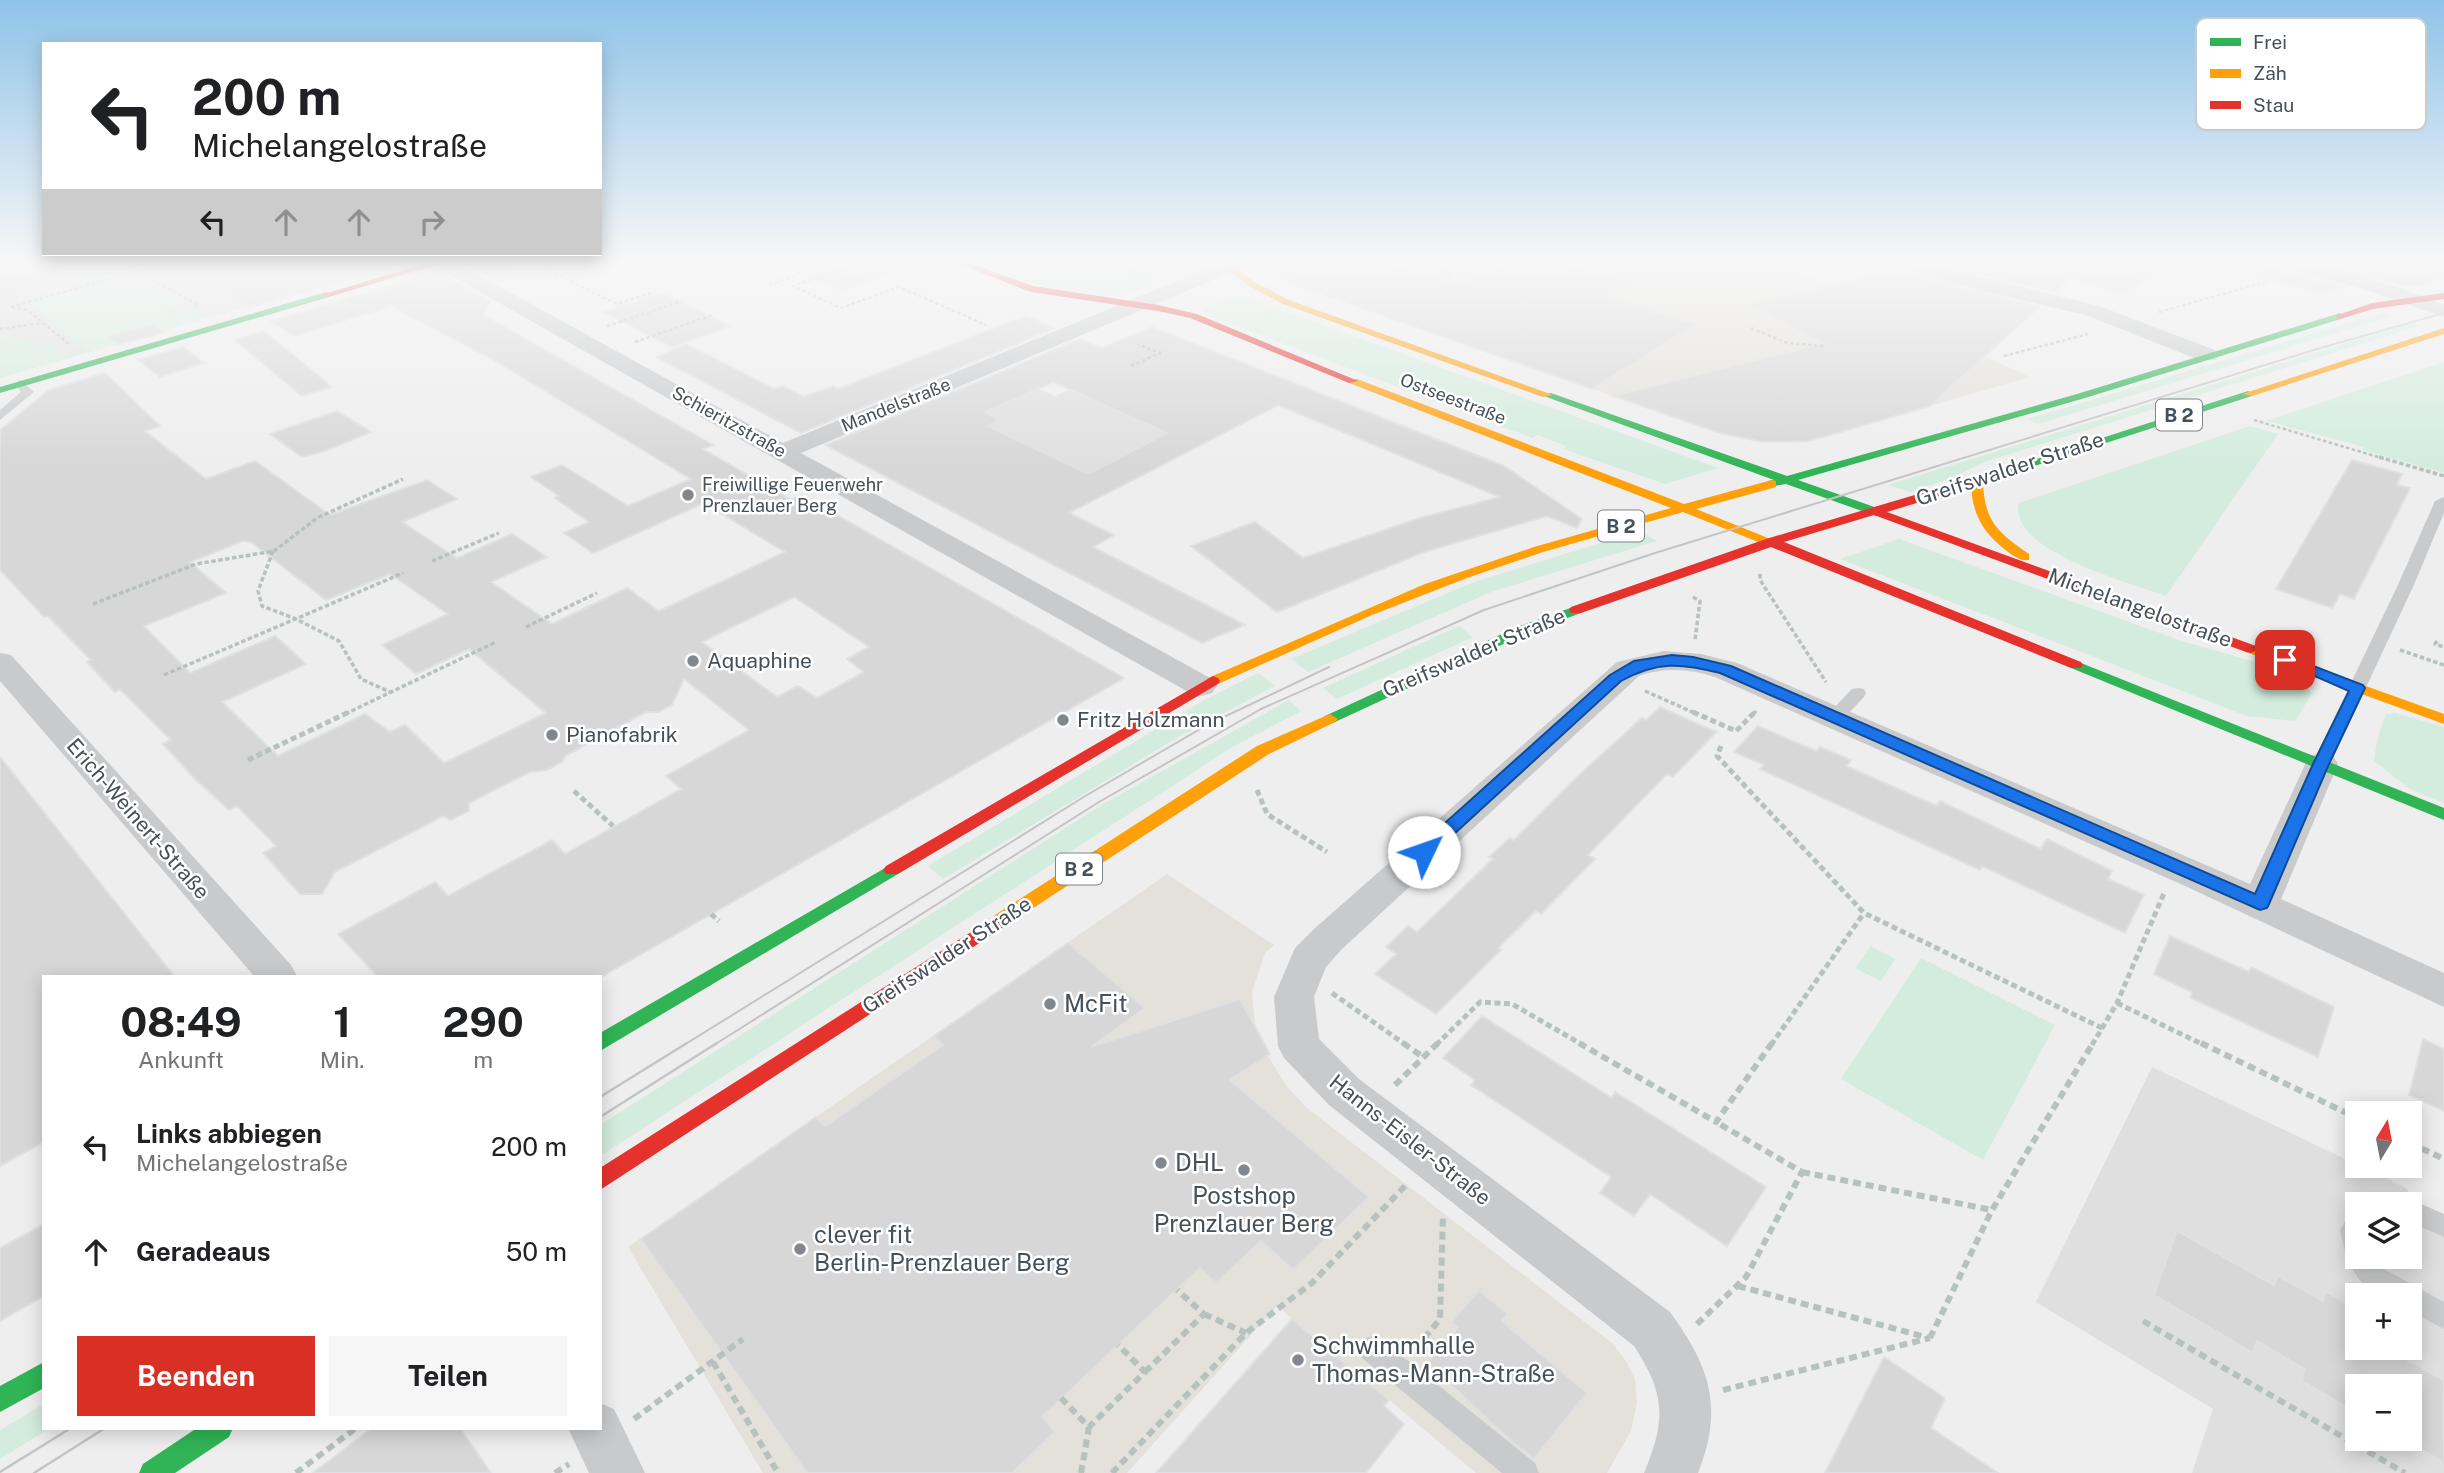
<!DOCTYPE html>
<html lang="de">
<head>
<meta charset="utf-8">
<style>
	:root { --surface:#fff; --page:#f6f6f6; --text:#202124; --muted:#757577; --accent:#d93025 }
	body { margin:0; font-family:"Public Sans",sans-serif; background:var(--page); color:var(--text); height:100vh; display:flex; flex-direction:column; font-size:26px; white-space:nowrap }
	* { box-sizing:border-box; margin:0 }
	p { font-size:23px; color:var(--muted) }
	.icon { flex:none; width:38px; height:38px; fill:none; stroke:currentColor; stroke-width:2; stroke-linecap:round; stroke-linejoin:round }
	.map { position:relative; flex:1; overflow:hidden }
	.drawer { position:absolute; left:42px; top:975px; width:560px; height:455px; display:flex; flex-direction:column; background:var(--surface); border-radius:0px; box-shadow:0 4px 18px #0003 }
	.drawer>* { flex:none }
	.banner { position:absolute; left:42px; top:42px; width:560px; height:214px; border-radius:0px; box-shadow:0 4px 18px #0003; background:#fff; color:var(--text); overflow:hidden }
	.needle { width:46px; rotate:10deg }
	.controls { position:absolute; left:2345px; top:1101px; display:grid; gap:14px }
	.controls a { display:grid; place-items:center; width:77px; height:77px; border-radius:0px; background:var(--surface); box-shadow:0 4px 18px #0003; font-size:35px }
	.pin { position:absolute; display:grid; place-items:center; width:60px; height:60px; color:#fff; margin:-30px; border-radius:14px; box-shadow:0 4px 10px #0006 }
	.me { position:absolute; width:77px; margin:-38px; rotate:48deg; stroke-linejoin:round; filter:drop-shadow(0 0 5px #0008) }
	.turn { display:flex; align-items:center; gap:24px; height:147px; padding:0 35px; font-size:32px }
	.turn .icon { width:91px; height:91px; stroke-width:2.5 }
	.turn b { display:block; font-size:49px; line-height:60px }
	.lanes { display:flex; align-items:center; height:66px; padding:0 35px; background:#0003; justify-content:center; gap:35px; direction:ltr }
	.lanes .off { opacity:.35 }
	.eta { display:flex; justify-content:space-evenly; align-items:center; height:119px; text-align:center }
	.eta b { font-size:42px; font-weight:700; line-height:49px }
	.cta { display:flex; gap:14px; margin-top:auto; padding:14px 35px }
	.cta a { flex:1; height:80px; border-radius:0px; background:var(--accent); color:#fff; font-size:28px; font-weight:700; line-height:80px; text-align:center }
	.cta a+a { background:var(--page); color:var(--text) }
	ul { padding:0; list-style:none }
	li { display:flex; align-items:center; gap:21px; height:105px; padding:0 35px }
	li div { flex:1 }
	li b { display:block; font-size:26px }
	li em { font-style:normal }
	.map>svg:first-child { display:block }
	.commercial { fill:#e4e1db }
	.education { fill:#e0dfdf; fill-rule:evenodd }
	.green { fill:#d3ecde }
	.building { fill:#d7d7d8; stroke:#dfe0e1; stroke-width:2; fill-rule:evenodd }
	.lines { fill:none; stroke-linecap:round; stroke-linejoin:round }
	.path-far3 { stroke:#b7c1be; stroke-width:2.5; stroke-dasharray:3.5 2.5; stroke-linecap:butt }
	.path-far2 { stroke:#b7c1be; stroke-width:3.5; stroke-dasharray:4.5 2.5; stroke-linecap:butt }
	.path-far1 { stroke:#b7c1be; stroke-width:5; stroke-dasharray:6 3.5; stroke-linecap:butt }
	.path { stroke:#b7c1be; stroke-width:6; stroke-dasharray:8 5; stroke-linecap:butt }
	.lane { fill:#c8cacc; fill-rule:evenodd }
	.street { fill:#c8cacc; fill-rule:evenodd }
	.fast { fill:#30b455; fill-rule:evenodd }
	.slow { fill:#ff9f0a; fill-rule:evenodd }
	.jam { fill:#e5322d; fill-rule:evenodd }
	.tram-far1 { stroke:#c3c4c6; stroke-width:2 }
	.tram { stroke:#c3c4c6; stroke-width:2.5 }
	.route { fill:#1a73e8; stroke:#114b97; stroke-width:2 }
	.poi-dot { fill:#81878c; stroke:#fff; stroke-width:2.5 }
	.labels { text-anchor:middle; stroke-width:5; stroke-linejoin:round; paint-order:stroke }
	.far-street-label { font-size:18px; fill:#465058; stroke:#fff }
	.far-poi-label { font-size:18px; fill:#465058; stroke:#fff; text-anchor:start }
	.shield { fill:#fff; stroke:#7e848a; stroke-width:2 }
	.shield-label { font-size:19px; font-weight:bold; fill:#465058 }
	.street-label { font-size:21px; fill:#465058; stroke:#fff }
	.poi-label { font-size:21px; fill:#465058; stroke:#fff; text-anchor:start }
	.near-poi-label { font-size:24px; fill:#465058; stroke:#fff; text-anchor:start }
	.key { fill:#fff; stroke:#c8cacd; stroke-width:2 }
	.key-label { font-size:19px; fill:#465058 }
</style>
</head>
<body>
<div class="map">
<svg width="2444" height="1473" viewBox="0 0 2444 1473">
	<rect width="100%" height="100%" fill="#eee"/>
	<path class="commercial" d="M1281 261H1728L1752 267 1776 261 2030 377 1809 441 1752 440 1720 433 1278 279 1273 264Z
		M1167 874 1274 945 1265 953 1252 992 1255 1026 1268 1056 1288 1088 1307 1108 1612 1343 1626 1361 1635 1379 1637 1403 1631 1431 1607 1473H1476L1277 1306 1127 1473H763L628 1247Z"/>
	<path class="education" d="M0 261H404L0 378Z
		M1111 371 1238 426 1069 513 938 448 999 420 983 411 1009 376 1055 396Z
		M2152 1067 2404 1187 2444 1227V1473H2192L2213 1409 2036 1302ZM2357 1204H2410V1256H2357ZM2357 1295H2410V1348H2357ZM2357 1386H2410V1438H2357Z"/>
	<path class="green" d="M45 261H165L79 285Z
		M970 261H1199L1200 264 1132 293 1115 296 1048 288Z
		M121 278 130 285 146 280 185 304 165 310 170 313 190 308 206 318 88 352 28 303Z
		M1231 297H1246L1718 468 1665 484 1563 449 1566 446 1538 435 1532 438 1203 313 1204 308Z
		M2381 313 2392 316 2038 424 2028 419Z
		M2411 323 2419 326 1984 462 1952 478 1910 492 1888 485Z
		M0 333H11L8 335 40 345 49 342 68 358 0 378Z
		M2444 362V473L2363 450 2364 447 2266 421Z
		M2250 426 2278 434 2166 596C2131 583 2007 551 2019 503Z
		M1639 531 1657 541 1491 592 1308 672 1291 659 1474 582Z
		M1899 539 2182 641 2276 668V673L2302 683 2312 693 2295 721 2247 716 1840 559Z
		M1459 626 1473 637 1337 699 1323 688Z
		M1258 673 1275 686 1173 740 943 879 928 866 1206 699Z
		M1289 700 1301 711 1234 746 600 1156V1125L1103 804Z
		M2395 713 2444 727V803L2410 789 2374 761C2376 744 2379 730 2386 715Z
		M1871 946 1895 959 1881 981 1855 968Z
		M1921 958 2055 1025 1983 1160 1841 1079Z
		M44 1404V1428H50L0 1459V1430Z"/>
	<path class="building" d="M0 261H45L74 281 0 300Z
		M175 261H411L249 308Z
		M458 261H513L500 284Z
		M774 261H920V265L840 290Z
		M1291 261H1383L1460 286 1512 261H1556L1632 283 1607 297 1696 324 1592 389 1296 285Z
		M1925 261H2173L2123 293 2071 278 2055 292Z
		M2232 261H2267L2272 268 2345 287 2321 293 2231 269Z
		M2311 261H2444V278L2419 286 2398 285 2359 272Z
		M439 272 491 301 483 315 713 445 703 449 791 500 801 495 807 498 1124 678 603 976H377L338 934 435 882 448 896 552 840 565 854 681 789 666 776 749 730 684 679 672 705 658 712H646L565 756 562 762 547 770 530 772 469 803V811L451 820 443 816 335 872 322 894H300L263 853 276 846 237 806 229 810 195 779 163 744 171 740 120 689 115 692 87 662 91 660 48 616 44 617 0 570V430L49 390 105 373 160 426 145 431 206 479 255 461 330 515 427 480 457 499 402 522 457 558 512 534 547 557 491 582 552 624 627 588 659 611 785 552 704 503 593 553 564 533 589 522 555 498 559 496 531 477 562 465 628 506 691 479 492 359 392 306 294 336 271 321ZM243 541 251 542 326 600 390 574 448 614 382 645 416 674 469 649 546 713 444 763 405 725 390 732 365 714 278 756 222 702 306 664 275 636 190 673 144 626 226 593 190 562ZM794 597 869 647 847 659 864 672 817 698 798 686 777 697 702 642Z
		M1885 272 1907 278V273L2039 307 1930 406 1809 441 1763 442 1720 433 1613 396 1823 343 1747 305Z
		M662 293 731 326 672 347 604 312Z
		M1026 316 1055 328 801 433 656 357 686 344 774 389 783 386 804 397 833 386 838 389Z
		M153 324 164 332 118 345 107 337Z
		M1152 327 1504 466 1582 519 1577 528 1547 516 1424 552 1277 612 1191 546 1255 522 1303 558 1420 518 1500 497 1278 405 1069 513 1114 535 1093 547 1245 625 1202 643 826 445 1080 339 1102 348ZM1053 382 1167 433 1088 474 988 426 1000 420 985 412Z
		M264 331 332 387 302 396 235 340Z
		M183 347 204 363 160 377 138 360Z
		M337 411 371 432 325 451 302 457 270 434Z
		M2352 460 2402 474 2397 485 2410 488 2354 599 2340 594 2332 608 2276 589Z
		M1660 707 1716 732 1673 777 1667 774 1588 855 1595 859 1541 914 1536 911 1498 948 1501 950 1436 1014 1375 974 1396 954 1386 947 1408 926 1417 932 1493 859 1489 857 1510 838 1514 840 1579 775 1642 718 1646 720Z
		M1758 726 1816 751 1820 747 1851 760 1846 766 1937 806 1940 801 2041 849 2047 839 2112 871 2108 879 2144 895 2125 933 1982 866 1980 870 1760 769 1764 765 1734 752Z
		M0 757 174 976H44V1142L0 1166Z
		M2170 936 2249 972 2251 967 2334 1007 2318 1057 2191 998 2192 992 2154 974Z
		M1068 943 1145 1008 1091 1047 1240 999 1270 1054 1230 1080 1369 1197 1293 1270 1261 1241 1216 1283 1200 1268 1042 1417 1055 1432 1012 1473H807L641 1239 816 1117 825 1126 943 1045 934 1036Z
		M1482 1016 1612 1098 1615 1092 1766 1187 1727 1246 1650 1194 1634 1216 1600 1193 1611 1177 1471 1085 1475 1080 1443 1058Z
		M2423 1039 2444 1049V1111L2409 1095Z
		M44 1224V1296L0 1321V1248Z
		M2177 1231 2274 1285 2278 1276 2323 1301 2325 1291 2357 1309V1348H2386L2444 1380V1463L2410 1443V1386H2357V1413L2302 1381 2304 1369 2257 1341 2253 1353 2154 1295Z
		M1479 1290 1508 1314 1502 1321 1587 1393 1534 1459 1503 1434 1427 1362 1458 1328 1451 1322Z
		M1292 1319 1389 1400 1384 1406 1404 1424 1366 1473H1156Z
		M1884 1357 1945 1398 1931 1428 1998 1473H1825Z
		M372 1428H460L491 1473H313Z"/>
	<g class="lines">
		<path class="path-far3" d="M121 261 199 306
			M535 261 531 262 617 304 654 292
			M769 261 812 279
			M869 261 793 286 841 308 899 287 986 325
			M1078 261H1104
			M1104 261 1146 276
			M780 265 794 261
			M1054 268 1073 261
			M1446 268 1452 283
			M769 285 799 274
			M2159 312 2269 281
			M607 326 682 301
			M1751 328 1787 343 1824 346
			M0 329 42 323
			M635 342 713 315
			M69 344 27 310 10 307 138 271
			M2004 356 2088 334
			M1131 366 1160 353 1138 344
			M2254 420 2385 459"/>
		<path class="path-far2" d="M2379 457 2444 476
			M273 551 258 591 262 606 296 619 339 641 361 679 390 692
			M432 561 499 533
			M1760 574V580L1826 682
			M1693 597 1700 601 1695 640
			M93 604 196 564 274 551 317 518 403 479
			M526 627 597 593
			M2437 641 2435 644 2444 647
			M2400 650 2444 665
			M164 675 403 573
			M1645 691 1697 714
			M345 714 496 642
			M1753 714 1756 711"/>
		<path class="path-far1" d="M1693 712 1736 731 1755 712
			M1721 746 1717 756 1864 913 2104 1029
			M248 760 349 712
			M1257 790 1267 814 1327 852
			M574 791 613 826
			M711 914 719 921
			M1332 993 1406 1045
			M2117 1003 2204 1045
			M1436 1045 1480 1002 1512 1004 1583 1045
			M1771 1045 1864 913
			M2092 1045 2117 1003 2164 893"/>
		<path class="path" d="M1403 1043 1423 1057
			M1579 1043 1716 1122 1772 1043
			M2201 1043 2357 1118
			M1395 1085 1438 1043
			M2410 1143 2444 1159
			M1802 1172 1992 1210
			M1738 1286 1929 1338
			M1204 1314 1246 1333
			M2143 1321 2405 1473
			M1697 1324 1746 1277 1802 1172 1716 1122
			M1930 1338 1992 1210 2093 1043
			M1416 1348 1440 1319 1443 1215
			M713 1362 778 1473
			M1145 1372 1204 1314 1177 1290
			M1723 1390 1930 1338
			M1061 1398 1089 1427 1145 1372 1118 1345
			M634 1419 743 1339
			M296 1473 356 1428
			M555 1473 569 1464
			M1081 1473 1089 1427
			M1112 1473 1246 1333 1312 1283 1406 1185"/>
		<path class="lane" d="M20 380 34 392 0 420V410L21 392 14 384Z
			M2444 497V513L2413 587 2330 764 2327 768H2315L2312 764 2397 587 2435 501Z
			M1858 688 1864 689 1866 693 1864 697 1841 721H1829L1826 717 1829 713 1852 689Z
			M2410 1199 2444 1214V1237L2410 1222V1204H2400Z
			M2357 1214V1256H2376L2386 1270 2444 1302V1329L2410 1311V1295C2401 1295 2389 1297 2381 1295 2355 1288 2344 1252 2340 1230L2348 1217Z
			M1372 1336 1382 1340 1535 1463 1539 1473H1502L1362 1358 1359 1349 1362 1340Z"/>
		<path class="street" d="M429 261H453L783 443 1226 261H1251L1249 265 801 453 1212 679 1217 686 1212 693 1201 696 1190 693 432 265Z
			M1884 261H1915L2099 306 2215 350 2218 355 2215 360H2199L2086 315 1978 290 1887 265Z
			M2270 261C2329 258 2389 285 2444 304V317L2360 288 2273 265Z
			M1664 651 1701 654 1737 663 2250 884 2309 756 2321 753 2333 756 2338 764 2281 899 2444 973V1007L2185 886 1715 677C1690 669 1664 667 1639 676L1342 949 1326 967 1314 997 1319 1039 1359 1079 1670 1312C1710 1367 1724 1407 1698 1473H1644C1666 1420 1666 1395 1634 1346L1329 1105 1284 1058 1278 1046 1274 997 1295 948 1314 929 1617 662Z
			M0 653 11 655 291 965 297 976H254L0 681Z
			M600 1403 614 1409 645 1473H589L568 1428H600Z"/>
		<path class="fast" d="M326 292 329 293V297L0 393V387Z
			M2340 313 2345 316 2344 318 2085 398 1798 480 1880 509V515L1876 516 1786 484 1768 487V481L1774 480 1541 395 1551 393 1787 476 2077 394Z
			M2248 391 2254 394 2252 396 1966 488H1958L1956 485Z
			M1576 606 1581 607 1583 610 1581 613 1527 633 1335 722 1330 724 1322 719 1325 716 1517 627Z
			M2076 661 2444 808V820L2071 668 2069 665 2071 662Z
			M892 864 898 866 901 870 898 874 600 1051V1033Z
			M44 1362V1388L0 1412V1386Z
			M197 1428H233L229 1437 175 1473H139L143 1464Z"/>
		<path class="slow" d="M1216 261H1226L1255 282 1289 300 1553 395 1543 397 1283 304 1249 286Z
			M2444 328V334L2252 396 2242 394Z
			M1349 379H1357L1684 504 1772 480 1776 481V487L1696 509 1778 542 1771 546 1766 545 1683 512 1543 552 1467 578 1372 615 1218 684H1208L1206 681 1208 678 1425 584 1534 547 1671 508 1349 383Z
			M1977 476 1983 480C1984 521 1997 532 2029 554V560C2020 561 2016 557 2008 552 1982 532 1971 513 1971 480Z
			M2251 645 2444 714V724L2246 652 2244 649 2246 646Z
			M1330 714 1338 719 1335 722 1269 754 1007 925 1001 927 995 925 992 920 995 915 1257 746Z"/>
		<path class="jam" d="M434 261H448L329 297 321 295Z
			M951 261H964L1033 286 1158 305 1197 314 1358 381 1349 383 1190 318 1158 311 1031 292Z
			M2444 293V299L2373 309 2340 319 2335 316 2372 303Z
			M1962 481 1966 482V488L1887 512 2256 646 2258 649 2251 653 2246 652 1874 515 1784 542 2081 662 2083 665 2081 668H2071L1771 547 1581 613H1571L1569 610 1571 607 1766 539Z
			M1213 676 1218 678 1220 681 1218 684 898 874H886L883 870 886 866Z
			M1001 913 1007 915 1010 920 1007 925 600 1190V1168Z"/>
		<path class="tram-far1" d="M684 1045 1087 795 1207 725 1329 667
			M714 1045 1099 802 1261 709 1484 610 1655 553 2317 349 2444 313"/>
		<path class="tram" d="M600 1097 687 1043
			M600 1117 717 1043
			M0 1472 71 1428
			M34 1473 105 1428"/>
	</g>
	<linearGradient id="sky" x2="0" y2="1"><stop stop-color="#8fc3e8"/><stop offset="0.56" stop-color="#f7f7f7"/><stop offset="1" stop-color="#f7f7f7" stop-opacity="0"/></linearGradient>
	<rect width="2444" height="467" fill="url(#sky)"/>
	<path class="route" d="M1672 655 1693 657 1731 666 2255 894 2313 764 2349 691 2278 660 2280 657H2290L2363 685 2365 688 2329 764 2269 904 2267 908 2260 910 1720 673C1681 663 1657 661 1621 681L1430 856H1417L1415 852 1417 848 1610 675 1634 661Z"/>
	<g class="poi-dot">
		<circle cx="688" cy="495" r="7"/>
		<circle cx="693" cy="661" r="7"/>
		<circle cx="1063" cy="720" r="7"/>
		<circle cx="552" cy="735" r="7"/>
		<circle cx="1050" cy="1004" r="7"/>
		<circle cx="1161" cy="1163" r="7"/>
		<circle cx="1244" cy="1170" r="7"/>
		<circle cx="800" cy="1249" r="7"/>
		<circle cx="1298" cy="1360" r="7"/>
	</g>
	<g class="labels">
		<g class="far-street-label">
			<text transform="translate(1453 399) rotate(21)" y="6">Ostseestraße</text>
			<text transform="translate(896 405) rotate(-22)" y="6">Mandelstraße</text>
			<text transform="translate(729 422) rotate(29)" y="6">Schieritzstraße</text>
		</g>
		<g class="far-poi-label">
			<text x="702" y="491">Freiwillige Feuerwehr<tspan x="702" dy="21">Prenzlauer Berg</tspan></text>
		</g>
		<g class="shield">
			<rect x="2156" y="399.5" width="46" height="31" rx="5"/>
			<rect x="1598" y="510.5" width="46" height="31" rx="5"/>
			<rect x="1056" y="853.5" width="46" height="31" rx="5"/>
		</g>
		<g class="shield-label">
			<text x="2179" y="422">B 2</text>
			<text x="1621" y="533">B 2</text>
			<text x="1079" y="876">B 2</text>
		</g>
		<g class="street-label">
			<text transform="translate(2010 469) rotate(-18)" y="7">Greifswalder Straße</text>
			<text transform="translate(2140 608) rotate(20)" y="7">Michelangelostraße</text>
			<text transform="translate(1474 653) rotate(-23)" y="7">Greifswalder Straße</text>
			<text transform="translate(138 819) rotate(49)" y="7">Erich-Weinert-Straße</text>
			<text transform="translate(947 955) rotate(-33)" y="7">Greifswalder Straße</text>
			<text transform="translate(1410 1140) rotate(38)" y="7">Hanns-Eisler-Straße</text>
		</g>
		<g class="poi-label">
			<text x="707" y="668">Aquaphine</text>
			<text x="1077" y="727">Fritz Holzmann</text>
			<text x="566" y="742">Pianofabrik</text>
		</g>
		<g class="near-poi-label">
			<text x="1064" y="1012">McFit</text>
			<text x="1175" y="1171">DHL</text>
			<text x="1244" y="1204" text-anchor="middle">Postshop<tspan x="1244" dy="28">Prenzlauer Berg</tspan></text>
			<text x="814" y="1243">clever fit<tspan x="814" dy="28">Berlin-Prenzlauer Berg</tspan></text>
			<text x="1312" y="1354">Schwimmhalle<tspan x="1312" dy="28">Thomas-Mann-Straße</tspan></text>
		</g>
	</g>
	<rect x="2196" y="18" width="230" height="112" rx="10" class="key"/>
	<rect x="2210" y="38" width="31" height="8" fill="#30b455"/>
	<rect x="2210" y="69" width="31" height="9" fill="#ff9f0a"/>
	<rect x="2210" y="101" width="31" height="8" fill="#e5322d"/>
	<g class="key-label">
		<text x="2253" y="49">Frei</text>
		<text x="2253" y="80">Zäh</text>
		<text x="2253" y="112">Stau</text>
	</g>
</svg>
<div class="controls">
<a><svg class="needle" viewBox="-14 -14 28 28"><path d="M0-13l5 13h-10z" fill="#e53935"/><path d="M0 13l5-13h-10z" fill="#757577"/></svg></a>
<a><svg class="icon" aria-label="layers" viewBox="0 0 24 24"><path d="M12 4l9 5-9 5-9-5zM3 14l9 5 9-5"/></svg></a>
<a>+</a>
<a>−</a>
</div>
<div class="pin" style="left:2285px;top:660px;background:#d93025"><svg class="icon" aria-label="arrive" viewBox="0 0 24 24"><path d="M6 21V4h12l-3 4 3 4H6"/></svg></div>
<svg class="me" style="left:1424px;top:852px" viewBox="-20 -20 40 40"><circle r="19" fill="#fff"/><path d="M0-13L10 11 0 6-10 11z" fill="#1a73e8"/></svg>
<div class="banner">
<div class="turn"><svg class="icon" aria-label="left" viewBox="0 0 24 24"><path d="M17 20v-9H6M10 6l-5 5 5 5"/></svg><div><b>200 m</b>Michelangelostraße</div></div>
<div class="lanes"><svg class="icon" aria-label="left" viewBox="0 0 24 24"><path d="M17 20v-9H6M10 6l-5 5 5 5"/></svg><svg class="icon off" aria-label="ahead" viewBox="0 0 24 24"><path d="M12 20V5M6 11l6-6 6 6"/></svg><svg class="icon off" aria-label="ahead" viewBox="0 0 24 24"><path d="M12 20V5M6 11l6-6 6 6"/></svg><svg class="icon off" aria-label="right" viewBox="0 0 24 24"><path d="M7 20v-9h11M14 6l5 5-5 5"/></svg></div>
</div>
<section class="drawer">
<div class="eta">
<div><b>08:49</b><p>Ankunft</p></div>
<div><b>1</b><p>Min.</p></div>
<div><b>290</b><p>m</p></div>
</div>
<ul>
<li><svg class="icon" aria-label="left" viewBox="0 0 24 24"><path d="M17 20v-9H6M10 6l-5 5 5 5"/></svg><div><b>Links abbiegen</b><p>Michelangelostraße</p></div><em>200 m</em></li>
<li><svg class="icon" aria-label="ahead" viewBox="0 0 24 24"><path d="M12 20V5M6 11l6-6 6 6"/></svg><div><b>Geradeaus</b></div><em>50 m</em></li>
</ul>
<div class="cta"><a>Beenden</a><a>Teilen</a></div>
</section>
</div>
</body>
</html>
